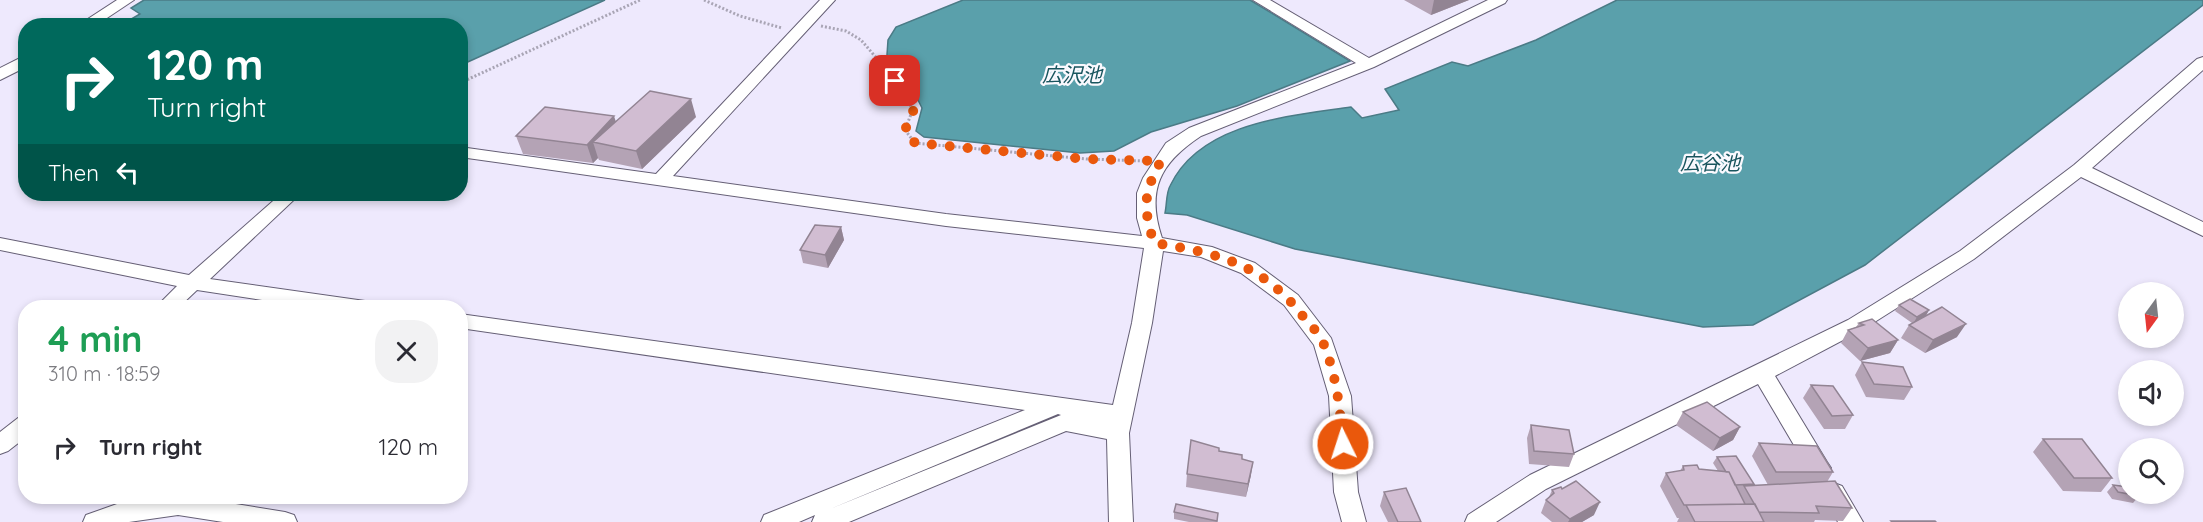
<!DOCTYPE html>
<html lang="en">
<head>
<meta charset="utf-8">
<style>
	:root { --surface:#fff; --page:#f2f2f3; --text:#2b2b33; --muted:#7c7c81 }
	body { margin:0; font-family:Quicksand,"Noto Sans JP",sans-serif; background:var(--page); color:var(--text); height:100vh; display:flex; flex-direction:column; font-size:22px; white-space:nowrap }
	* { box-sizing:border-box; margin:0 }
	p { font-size:20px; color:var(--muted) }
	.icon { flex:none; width:33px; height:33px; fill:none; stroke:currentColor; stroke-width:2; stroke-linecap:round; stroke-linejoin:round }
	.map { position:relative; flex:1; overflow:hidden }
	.details { position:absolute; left:18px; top:300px; width:450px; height:204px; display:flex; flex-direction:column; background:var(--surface); border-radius:24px; box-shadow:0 3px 9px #0003 }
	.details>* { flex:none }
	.top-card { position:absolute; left:18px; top:18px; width:450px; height:183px; border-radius:24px; box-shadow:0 3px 9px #0003; background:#00695c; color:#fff; overflow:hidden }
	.needle { width:39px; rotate:195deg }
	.buttons { position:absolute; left:2118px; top:282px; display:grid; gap:12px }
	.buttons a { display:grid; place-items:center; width:66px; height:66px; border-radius:50%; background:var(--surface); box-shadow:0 3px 9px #0003; font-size:30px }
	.pin { position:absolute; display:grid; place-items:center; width:51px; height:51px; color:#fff; margin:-26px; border-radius:12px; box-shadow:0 3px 9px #0006 }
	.me { position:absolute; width:66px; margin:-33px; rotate:356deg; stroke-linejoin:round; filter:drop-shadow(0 0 4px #0008) }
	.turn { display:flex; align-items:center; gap:21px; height:126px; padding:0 30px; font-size:27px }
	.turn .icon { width:78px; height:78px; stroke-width:2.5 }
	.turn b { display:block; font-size:42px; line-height:51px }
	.then { display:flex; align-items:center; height:57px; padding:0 30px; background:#0003; gap:12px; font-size:22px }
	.round { display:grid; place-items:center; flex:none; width:63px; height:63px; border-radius:24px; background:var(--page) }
	.summary { display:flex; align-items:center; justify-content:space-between; height:102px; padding:0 30px }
	h1 { font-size:36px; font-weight:700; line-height:45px; color:#1e9e55 }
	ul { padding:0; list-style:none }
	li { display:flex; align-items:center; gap:18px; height:90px; padding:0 30px }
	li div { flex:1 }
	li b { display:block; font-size:22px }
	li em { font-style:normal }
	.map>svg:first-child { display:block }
	.water { fill:#5aa0ab; stroke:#4b7b86; stroke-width:1.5 }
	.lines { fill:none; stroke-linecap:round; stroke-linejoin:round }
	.minor-casing { stroke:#655f75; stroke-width:2 }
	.path { stroke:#a9a5b5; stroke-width:3; stroke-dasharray:2 2; stroke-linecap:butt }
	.minor { fill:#fff; fill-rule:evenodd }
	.wall { fill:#b4a3b5 }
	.shaded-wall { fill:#928493 }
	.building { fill:#d1bdd2; stroke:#928493; stroke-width:1.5 }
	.route { stroke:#ea580c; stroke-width:10; stroke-dasharray:0 18 }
	.labels { text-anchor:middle; stroke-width:4.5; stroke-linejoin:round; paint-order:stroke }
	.water-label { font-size:20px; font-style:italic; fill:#19555e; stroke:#faf9fe }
</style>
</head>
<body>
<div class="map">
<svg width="2203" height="522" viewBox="0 0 2203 522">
	<rect width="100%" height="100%" fill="#eee9fd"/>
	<path class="water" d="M144 0H605L461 65 460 26 121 25 140 14 131 8Z
		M963 0H1250L1350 61 1237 106 1151 132 1114 151 1080 153 924 137 916 131 922 108 913 90 891 65 887 55 888 40 896 27Z
		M1617 0H2203V5L1865 265 1753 325 1703 327 1295 249 1187 215 1165 213C1167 204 1166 193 1170 186 1200 122 1290 116 1351 107L1362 118 1399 110 1385 89 1452 62 1468 66 1536 40Z"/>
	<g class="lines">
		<g class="minor-casing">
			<path id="minor" d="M117 0H134L95 26H77Z
				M820 0H835L673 176 946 214 1142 236 1137 218V193L1143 178 1166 143 1189 128 1356 63 1253 0H1270L1369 58 1488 0H1507L1505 3 1374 67 1201 136C1160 163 1146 190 1162 238L1212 247 1255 263 1298 295 1331 338 1351 396 1358 492 1366 522H1342L1334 492 1329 396 1314 345 1284 305 1241 273 1201 257 1163 251 1152 323 1129 433 1133 522H1109L1107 439 1066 431 849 522H812L815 515 799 522H761L764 515 1025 410 460 328V314L1113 405 1132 323 1144 248 946 226 460 157V147L656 174ZM1058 414 1061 415 830 509Z
				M26 55V67L0 80V68Z
				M2203 57V70L2092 168 2203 222V236L2081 177 1974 259 1862 330 1775 376 1827 462 1831 468 1827 474 1819 477 1811 474 1758 384 1546 489 1496 522H1465L1468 515 1530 475 1848 320 1960 251 2074 165 2197 59Z
				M281 194H300L210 279 365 301 372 303 375 308H314L197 290 178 308H155L177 286 0 250V238L189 275Z
				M26 416V437L8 451 0 454V432L18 418Z
				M1834 483 1842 486 1863 522H1838L1822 493 1826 486Z
				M170 496H186L285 512 294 515 297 522H223L178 515 129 522H83L86 515 117 504Z"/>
		</g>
		<path class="path" d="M704 0 740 16 782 28
			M821 26 846 31 861 40 886 69 913 109 905 130 915 143 1086 159 1144 161
			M460 83 640 0"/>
		<use href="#minor" class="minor"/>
	</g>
	<path class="wall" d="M1404 0H1469L1431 15Z
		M696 117 642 169 599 160 598 158 593 163 523 154 516 136 616 122Z
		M841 227 844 240 828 268 803 263 800 250Z
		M1899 305 1929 310 1926 316 1957 337 1925 353 1901 338 1909 325 1912 323 1895 311Z
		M1859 323 1898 340 1890 353 1860 361 1841 343 1848 330 1856 327Z
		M1862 362 1912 387 1904 400 1866 397 1855 375Z
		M1811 385 1853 415 1845 429H1824L1803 398Z
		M1683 412 1740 427 1733 440 1713 451 1676 425Z
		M1531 425 1574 454 1569 467 1529 464 1527 438Z
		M2043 439 2112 478 2101 492 2063 491 2033 452Z
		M1759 443 1833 472 1827 482 1852 508 1843 521 1815 520 1814 522H1677L1679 518H1677L1660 486 1666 473 1680 471 1683 466 1699 469 1718 471 1713 463 1717 457 1754 484 1753 486 1768 485 1752 456Z
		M1219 451 1242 459 1251 475 1246 497 1186 487 1187 474Z
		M2113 485 2139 496 2133 503 2112 499 2107 492Z
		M1562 489 1594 515 1582 522H1552L1541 513 1546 500 1549 497 1552 490Z
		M1384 492 1421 522H1388L1380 506Z
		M1174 512 1218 513 1217 522H1189L1174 519Z"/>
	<path class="shaded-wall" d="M1434 0H1469L1431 15Z
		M691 99 696 117 642 169 636 151Z
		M614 116 620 134 593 142 598 158 593 163 587 145Z
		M841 227 844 240 828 268 825 255Z
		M1929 310 1925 317 1913 324 1917 317Z
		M1966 324 1957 337 1925 353 1933 340Z
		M1898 340 1890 353 1860 361 1868 348Z
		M1740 427 1733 440 1713 451 1720 438Z
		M1253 462 1251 475 1246 497 1248 484Z
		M1600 502 1594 515 1582 522H1568L1570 519Z"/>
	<path class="building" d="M650 91 691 99 636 151 593 142Z
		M545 107 614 116 587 145 516 136Z
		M815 225 841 227 825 255 800 250Z
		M1910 299 1929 310 1917 317 1899 305Z
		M1942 307 1966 324 1933 340 1909 325Z
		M1872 319 1898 340 1868 348 1848 330 1864 325 1859 323Z
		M1862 362 1903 367 1912 387 1874 384Z
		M1811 385 1833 386 1853 415 1832 416Z
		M1707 402 1740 427 1720 438 1683 412Z
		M1531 425 1569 430 1574 454 1534 451Z
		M2043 439H2082L2112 478H2074Z
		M1191 440 1219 448V451L1242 455V459L1253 462 1248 484 1187 474Z
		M1759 443 1817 446 1833 472H1776Z
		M1736 456 1754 484 1735 485 1729 472H1726L1717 457Z
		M1697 465 1699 469 1729 472 1745 504 1684 505 1666 473 1684 470 1683 466Z
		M1576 481 1600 502 1570 519 1546 500 1554 493 1552 490 1561 487 1562 489Z
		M1835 481 1852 508 1816 506 1819 513 1759 512 1744 486Z
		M2113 485 2128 487V494H2137L2139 496 2118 492Z
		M1406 488 1421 522H1398L1384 492Z
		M1176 504 1218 513 1217 521 1174 512Z
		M1755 504 1764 522H1695L1686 505Z
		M1891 521H1935L1936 522H1892Z"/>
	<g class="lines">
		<path class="route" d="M895 81 914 109 905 130 915 143 1086 159 1161 161C1143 193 1143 208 1154 243 1218 253 1264 264 1305 319 1312 327 1321 335 1324 345 1337 377 1340 410 1343 444"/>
	</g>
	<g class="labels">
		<g class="water-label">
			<text x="1072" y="82">広沢池</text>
			<text x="1710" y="170">広谷池</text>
		</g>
	</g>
</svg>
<div class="buttons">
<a><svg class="needle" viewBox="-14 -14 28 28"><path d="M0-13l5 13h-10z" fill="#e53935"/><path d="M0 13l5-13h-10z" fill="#7c7c81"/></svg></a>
<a><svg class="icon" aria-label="sound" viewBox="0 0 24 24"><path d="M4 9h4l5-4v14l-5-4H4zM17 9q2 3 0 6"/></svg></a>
<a><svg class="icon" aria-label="search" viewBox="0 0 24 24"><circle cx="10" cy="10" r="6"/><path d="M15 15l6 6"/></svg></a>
</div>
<div class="pin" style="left:895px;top:81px;background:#d93025"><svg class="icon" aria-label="arrive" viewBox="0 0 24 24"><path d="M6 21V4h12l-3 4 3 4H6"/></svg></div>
<svg class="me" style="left:1343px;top:444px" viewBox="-20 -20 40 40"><circle r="17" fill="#ea580c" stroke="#fff" stroke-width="3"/><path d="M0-11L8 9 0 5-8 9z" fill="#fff"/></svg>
<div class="top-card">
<div class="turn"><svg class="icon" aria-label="right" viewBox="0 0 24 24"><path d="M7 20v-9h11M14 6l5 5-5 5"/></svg><div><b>120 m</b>Turn right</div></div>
<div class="then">Then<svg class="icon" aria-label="left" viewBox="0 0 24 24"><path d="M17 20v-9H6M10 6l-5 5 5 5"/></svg></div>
</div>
<section class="details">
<div class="summary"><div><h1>4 min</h1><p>310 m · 18:59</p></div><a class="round"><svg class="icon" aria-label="close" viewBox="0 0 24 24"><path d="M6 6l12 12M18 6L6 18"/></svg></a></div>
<ul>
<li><svg class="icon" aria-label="right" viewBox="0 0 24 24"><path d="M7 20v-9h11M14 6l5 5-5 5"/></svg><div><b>Turn right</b></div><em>120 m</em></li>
</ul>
</section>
</div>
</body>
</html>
